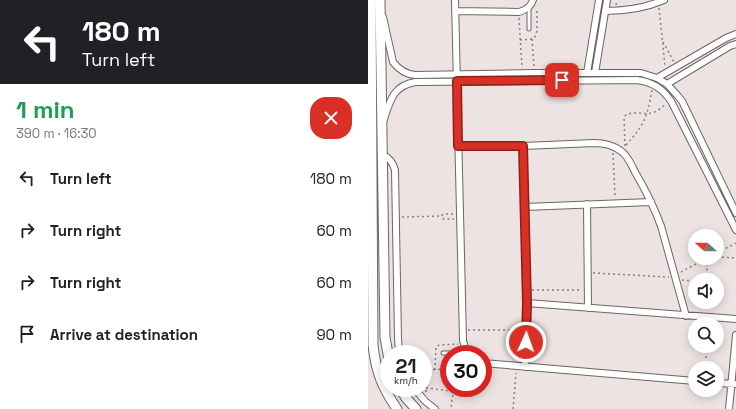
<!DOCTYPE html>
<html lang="en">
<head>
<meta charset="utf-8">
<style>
	:root { --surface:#fff; --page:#f2f2f2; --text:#222; --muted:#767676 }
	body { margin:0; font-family:"Space Grotesk",sans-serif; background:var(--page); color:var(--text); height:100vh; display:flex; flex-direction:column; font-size:15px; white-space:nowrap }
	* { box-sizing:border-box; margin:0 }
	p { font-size:13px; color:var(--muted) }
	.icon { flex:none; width:22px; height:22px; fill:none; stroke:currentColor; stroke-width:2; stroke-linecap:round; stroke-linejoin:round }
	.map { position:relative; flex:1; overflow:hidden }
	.panel { display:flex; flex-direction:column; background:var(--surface); width:368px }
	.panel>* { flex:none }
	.banner { background:#202124; color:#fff; overflow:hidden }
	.needle { width:26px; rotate:290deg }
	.controls { position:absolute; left:320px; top:229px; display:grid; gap:8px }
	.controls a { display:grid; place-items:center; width:36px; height:36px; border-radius:50%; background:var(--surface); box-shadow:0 2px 10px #0003; font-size:20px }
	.speed { position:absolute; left:12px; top:345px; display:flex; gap:8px; font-size:20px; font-weight:700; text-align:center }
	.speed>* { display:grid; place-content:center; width:52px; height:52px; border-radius:50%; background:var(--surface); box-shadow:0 2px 10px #0003; line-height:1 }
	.speed small { font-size:10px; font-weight:400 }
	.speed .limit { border:6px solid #d22; background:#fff; color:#111 }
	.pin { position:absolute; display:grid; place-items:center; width:34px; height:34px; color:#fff; margin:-17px; border-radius:8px; box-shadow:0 2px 6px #0006 }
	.me { position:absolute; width:44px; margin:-22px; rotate:2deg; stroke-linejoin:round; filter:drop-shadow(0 0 3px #0008) }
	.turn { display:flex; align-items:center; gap:14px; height:84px; padding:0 16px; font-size:18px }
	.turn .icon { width:52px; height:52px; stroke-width:2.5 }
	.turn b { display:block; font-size:28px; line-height:34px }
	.round { display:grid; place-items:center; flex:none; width:42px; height:42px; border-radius:16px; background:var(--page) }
	.summary { display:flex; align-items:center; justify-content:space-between; height:68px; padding:0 16px }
	h1 { font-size:24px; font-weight:600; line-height:30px; color:#1e9e55 }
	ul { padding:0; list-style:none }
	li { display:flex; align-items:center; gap:12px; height:52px; padding:0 16px }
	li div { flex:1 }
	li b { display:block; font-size:15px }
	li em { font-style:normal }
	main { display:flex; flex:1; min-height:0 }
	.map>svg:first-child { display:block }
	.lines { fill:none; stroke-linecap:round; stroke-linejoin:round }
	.lane-casing { stroke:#6d6564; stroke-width:5 }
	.street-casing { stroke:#6d6564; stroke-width:8 }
	.secondary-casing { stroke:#6d6564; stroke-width:11 }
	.path { stroke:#868080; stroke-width:1.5; stroke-dasharray:2 3; stroke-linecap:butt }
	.lane { stroke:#fff; stroke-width:3 }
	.street { stroke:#fff; stroke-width:6 }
	.secondary { stroke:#fff; stroke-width:9 }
	.route-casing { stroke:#8d1f18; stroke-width:10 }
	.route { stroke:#d93025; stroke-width:7 }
</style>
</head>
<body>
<main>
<section class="panel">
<div class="banner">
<div class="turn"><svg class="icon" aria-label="left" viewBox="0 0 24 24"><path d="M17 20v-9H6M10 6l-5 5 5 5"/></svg><div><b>180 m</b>Turn left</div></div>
</div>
<div class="summary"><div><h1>1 min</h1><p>390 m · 16:30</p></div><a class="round" style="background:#d93025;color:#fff"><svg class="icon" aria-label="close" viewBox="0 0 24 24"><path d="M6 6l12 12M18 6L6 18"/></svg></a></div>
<ul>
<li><svg class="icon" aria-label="left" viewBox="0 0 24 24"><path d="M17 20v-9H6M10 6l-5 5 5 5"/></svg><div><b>Turn left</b></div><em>180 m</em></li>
<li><svg class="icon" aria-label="right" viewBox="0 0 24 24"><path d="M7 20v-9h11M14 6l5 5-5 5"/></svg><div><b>Turn right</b></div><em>60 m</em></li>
<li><svg class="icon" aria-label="right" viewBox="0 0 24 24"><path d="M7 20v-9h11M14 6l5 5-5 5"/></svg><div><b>Turn right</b></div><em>60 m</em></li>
<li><svg class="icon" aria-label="arrive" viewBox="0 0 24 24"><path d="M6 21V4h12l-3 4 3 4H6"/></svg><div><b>Arrive at destination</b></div><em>90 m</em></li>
</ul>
</section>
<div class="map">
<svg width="368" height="409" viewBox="0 0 368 409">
	<rect width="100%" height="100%" fill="#ede3e3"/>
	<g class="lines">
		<g class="lane-casing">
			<path id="lane" d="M161 7V29
				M75 353H99"/>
		</g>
		<g class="street-casing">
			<path id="street" d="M87 0 95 340 97 348 100 354
				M87 11 151 12C158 10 163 7 165 0
				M237 11C257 11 277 8 296 0
				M15 17 25 62C31 70 37 74 47 75L166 73H273L289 78 299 84 309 95 314 101 368 213
				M219 73 231 0
				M227 73 239 0
				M289 78 358 38 368 34
				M299 84 362 46 368 44
				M15 122C22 102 24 86 47 82L269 80C284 82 294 88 303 101L368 230
				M90 146H155L226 143C236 143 245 145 253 151 260 156 263 164 267 172 277 189 286 207 293 226L318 316
				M155 146 159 303 157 367
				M15 155C22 158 25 163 27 170L30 338 31 354
				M219 204 220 308
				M157 207 283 202
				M159 303 368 319
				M115 363 327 381
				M349 383 368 384
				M46 388 57 401 67 409
				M361 409 368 335"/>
		</g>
		<g class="secondary-casing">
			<path id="secondary" d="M3 0 5 345C8 372 14 387 29 409
				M12 0 17 337 21 360
				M32 388 38 398 48 409"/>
		</g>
		<path class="path" d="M248 5 249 0
			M291 8 297 66
			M151 18 154 68
			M164 39 166 67
			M152 40 164 39 167 37 169 31V8
			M295 42 306 62
			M258 145C277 124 279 117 284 90
			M257 146 256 118 257 116C264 110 275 115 283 113 289 112 294 107 298 104
			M245 153 247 197
			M85 214H76L74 215V218L76 219H86
			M34 217 74 216
			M349 253 368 243
			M349 257 368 258
			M313 272 339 258
			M225 273 301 277
			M314 280 327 281
			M337 280 339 277V259
			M164 290H213
			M100 330H152
			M337 368 339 346
			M55 370 81 369
			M67 370 68 347 71 345 90 344
			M58 388 83 391 85 393 83 409
			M58 392 60 370
			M145 409 148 373"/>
		<use href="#lane" class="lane"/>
		<use href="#street" class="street"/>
		<use href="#secondary" class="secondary"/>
	</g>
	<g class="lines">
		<g class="route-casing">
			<path id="route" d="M158 342 159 303 155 146H90L89 81 194 80"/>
		</g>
		<use href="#route" class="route"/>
	</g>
</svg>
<div class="controls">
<a><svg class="needle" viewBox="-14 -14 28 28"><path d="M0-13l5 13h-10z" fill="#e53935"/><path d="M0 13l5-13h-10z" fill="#767676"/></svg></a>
<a><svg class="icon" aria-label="sound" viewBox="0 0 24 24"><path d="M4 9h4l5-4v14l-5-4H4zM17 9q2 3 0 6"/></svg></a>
<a><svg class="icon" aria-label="search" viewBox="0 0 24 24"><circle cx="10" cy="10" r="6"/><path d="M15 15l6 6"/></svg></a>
<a><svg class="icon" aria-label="layers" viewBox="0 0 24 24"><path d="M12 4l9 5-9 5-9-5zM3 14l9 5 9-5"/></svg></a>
</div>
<div class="speed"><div>21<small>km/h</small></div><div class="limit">30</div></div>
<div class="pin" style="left:194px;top:80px;background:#d93025"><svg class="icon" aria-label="arrive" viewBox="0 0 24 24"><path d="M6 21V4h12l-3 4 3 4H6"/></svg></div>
<svg class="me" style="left:158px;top:342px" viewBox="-20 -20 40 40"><circle r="17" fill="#d93025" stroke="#fff" stroke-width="3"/><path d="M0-11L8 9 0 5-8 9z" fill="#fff"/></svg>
</div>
</main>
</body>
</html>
